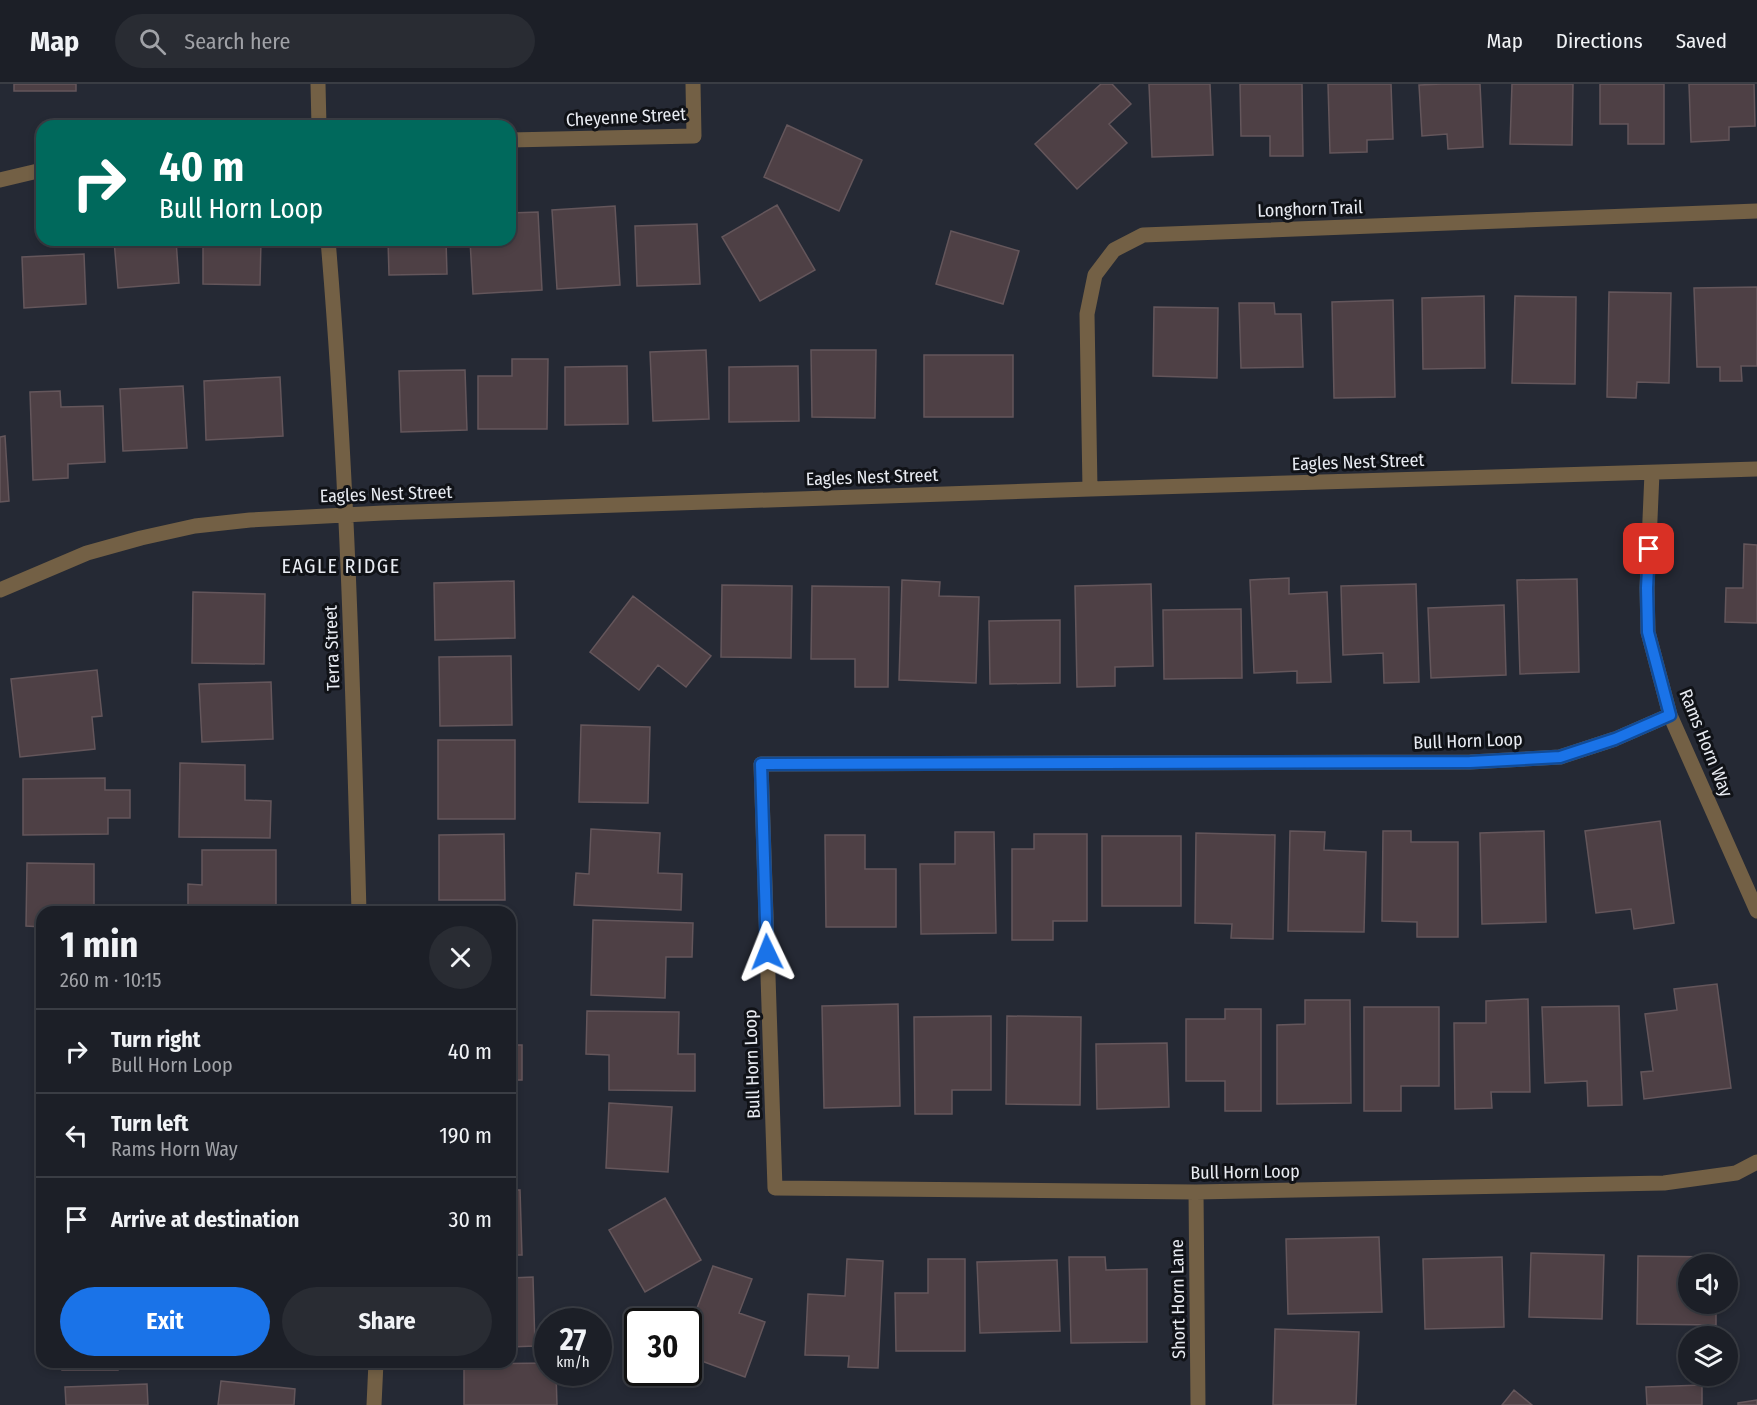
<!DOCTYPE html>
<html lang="en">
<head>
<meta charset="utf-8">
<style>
	:root { --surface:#1c1f27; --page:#292c33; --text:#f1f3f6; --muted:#a0a2a7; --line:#3a3d44; --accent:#1a73e8 }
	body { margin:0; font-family:"Fira Sans Condensed",sans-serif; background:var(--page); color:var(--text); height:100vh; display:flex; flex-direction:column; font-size:22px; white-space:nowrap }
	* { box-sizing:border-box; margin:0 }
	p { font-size:20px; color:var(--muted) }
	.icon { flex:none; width:33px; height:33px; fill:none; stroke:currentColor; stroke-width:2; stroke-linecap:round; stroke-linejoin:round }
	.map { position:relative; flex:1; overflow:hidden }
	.panel { position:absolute; left:36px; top:822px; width:480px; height:462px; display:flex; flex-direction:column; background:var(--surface); border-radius:18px; box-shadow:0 3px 9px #0003,0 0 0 2px var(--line) }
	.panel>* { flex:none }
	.top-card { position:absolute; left:36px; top:36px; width:480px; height:126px; border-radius:18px; box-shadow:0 3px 9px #0003,0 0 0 2px var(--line); background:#00695c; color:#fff; overflow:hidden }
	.fabs { position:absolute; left:1678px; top:1170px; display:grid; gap:12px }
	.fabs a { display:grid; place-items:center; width:60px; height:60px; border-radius:50%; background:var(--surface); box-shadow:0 3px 9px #0003,0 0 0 2px var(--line); font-size:30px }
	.speed { position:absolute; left:534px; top:1224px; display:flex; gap:12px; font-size:30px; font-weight:700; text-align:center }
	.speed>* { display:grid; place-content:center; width:78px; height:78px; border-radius:50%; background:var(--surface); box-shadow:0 3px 9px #0003,0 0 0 2px var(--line); line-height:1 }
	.speed small { font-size:15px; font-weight:400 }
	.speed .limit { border:3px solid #111; border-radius:9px; background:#fff; color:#111 }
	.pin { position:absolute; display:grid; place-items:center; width:51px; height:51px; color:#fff; margin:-26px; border-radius:12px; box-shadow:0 3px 9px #0006 }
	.me { position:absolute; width:66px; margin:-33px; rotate:358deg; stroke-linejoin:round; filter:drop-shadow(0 0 4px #0008) }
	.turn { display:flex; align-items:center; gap:21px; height:126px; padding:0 24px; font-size:27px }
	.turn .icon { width:78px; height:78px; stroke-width:2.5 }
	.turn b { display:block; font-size:42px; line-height:51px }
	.round { display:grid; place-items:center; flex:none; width:63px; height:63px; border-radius:32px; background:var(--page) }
	.head { display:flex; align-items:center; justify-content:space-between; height:102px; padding:0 24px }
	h1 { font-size:36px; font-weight:700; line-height:45px }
	.action { display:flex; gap:12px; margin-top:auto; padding:12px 24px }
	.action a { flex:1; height:69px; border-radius:36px; background:var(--accent); color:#fff; font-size:24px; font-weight:700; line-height:69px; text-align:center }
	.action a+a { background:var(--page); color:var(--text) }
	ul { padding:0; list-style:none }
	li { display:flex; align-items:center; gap:18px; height:84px; padding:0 24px; border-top:2px solid var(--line) }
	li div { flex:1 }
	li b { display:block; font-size:22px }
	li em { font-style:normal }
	header { display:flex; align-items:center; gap:36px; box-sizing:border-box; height:84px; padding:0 30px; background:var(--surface); border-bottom:2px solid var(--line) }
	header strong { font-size:28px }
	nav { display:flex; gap:33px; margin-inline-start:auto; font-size:21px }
	.search { width:420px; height:54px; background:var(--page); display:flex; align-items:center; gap:15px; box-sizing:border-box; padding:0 21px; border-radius:33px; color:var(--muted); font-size:22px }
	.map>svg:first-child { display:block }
	.building { fill:#4e4045; stroke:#64565b; stroke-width:1.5 }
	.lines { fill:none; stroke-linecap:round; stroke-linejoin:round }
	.minor { stroke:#736045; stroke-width:15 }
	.route-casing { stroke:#114b97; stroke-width:15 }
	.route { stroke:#1a73e8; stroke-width:10 }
	.labels { text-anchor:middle; stroke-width:6; stroke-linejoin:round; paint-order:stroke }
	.street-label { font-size:18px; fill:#e8ebf2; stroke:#101217 }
	.neighbourhood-label { font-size:20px; letter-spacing:1.5px; fill:#e8ebf2; stroke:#101217 }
</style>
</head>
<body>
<header>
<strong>Map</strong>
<div class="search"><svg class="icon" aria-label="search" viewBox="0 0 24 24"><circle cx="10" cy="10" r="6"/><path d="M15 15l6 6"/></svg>Search here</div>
<nav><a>Map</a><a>Directions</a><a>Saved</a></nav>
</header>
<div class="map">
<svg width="1757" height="1321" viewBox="0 0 1757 1321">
	<rect width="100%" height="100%" fill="#252934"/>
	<path class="building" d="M14 0H76V7H14Z
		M1101 0H1112L1131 20 1109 40 1127 59 1077 105 1035 60Z
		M1149 0H1210L1213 71 1152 73Z
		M1240 0H1302L1303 72H1270V52H1241Z
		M1328 0H1391L1393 55 1367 56V68L1330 69Z
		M1442 0H1480L1483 63 1448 65 1447 50 1422 52 1419 1Z
		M1512 0H1573L1572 61 1510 60Z
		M1600 0H1664V60H1628V40H1600Z
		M1689 0H1754L1755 42 1729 43V56L1691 58Z
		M787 41 862 76 839 127 764 93Z
		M777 121 815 186 760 217 722 153Z
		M615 122 620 201 557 205 552 126Z
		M538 128 542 206 473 210 470 156H510V129Z
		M697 140 700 200 637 202 635 142Z
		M951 147 1019 167 1003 220 936 200Z
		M114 156H176L179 199 118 204Z
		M203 156H261L260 201 203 200Z
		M388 156H446L447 190 389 191Z
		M84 170 86 220 24 224 22 173Z
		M1757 203V282H1741L1742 297H1720V283H1697L1694 204Z
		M1609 208 1671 209 1669 299 1637 298 1636 314 1607 313Z
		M1484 212 1485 284 1423 285 1422 214Z
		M1515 212 1576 213 1575 300 1512 299Z
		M1393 216 1395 313 1334 314 1332 218Z
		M1239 219H1274L1275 230H1301L1303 283 1241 284Z
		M1154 223 1218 224 1217 294 1153 292Z
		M706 266 709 335 653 337 650 268Z
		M811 266H876L875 334 812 333Z
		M924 271H1013V333H924Z
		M512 275H548L547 345H478V292H512Z
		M627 282 628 340 565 341V283Z
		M798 282 799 337 729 338V283Z
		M465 286 467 346 401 348 399 287Z
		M280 293 283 352 206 356 204 297Z
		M183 302 187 364 123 367 120 305Z
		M60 307 61 323 103 322 105 378 68 380V394L33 396 30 308Z
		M5 352 9 417 0 418V353Z
		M1744 460 1757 461V539L1725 538 1726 504H1743Z
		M1289 494V510L1327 508 1331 598 1297 599V587L1254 589 1250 496Z
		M1577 495 1579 588 1520 590 1517 496Z
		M902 496 940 498 939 512 979 513 976 599 899 596Z
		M514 497 515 554 435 556 434 499Z
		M1151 500 1153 582 1115 583V602L1077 603 1075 502Z
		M1416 500 1419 598 1384 599 1383 569 1343 571 1341 502Z
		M722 501 792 502 791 574 721 573Z
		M812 502 889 503 888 603H855V575H811Z
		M193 508 265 510 264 580 192 579Z
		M633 512 711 572 686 603 658 581 639 606 590 568Z
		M1504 521 1506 591 1431 594 1428 524Z
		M1241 525 1242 594 1164 595 1163 526Z
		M1060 536V599L990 600 989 537Z
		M511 572 512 641 440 642 439 573Z
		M97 586 102 632 92 633 95 665 20 673 11 595Z
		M271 598 273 655 202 658 199 600Z
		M581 641 650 643 648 719 579 718Z
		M438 656H515V735H438Z
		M180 679 245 681V716L271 717 270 754 179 753Z
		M105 694V706H130V734H108V750L23 751V695Z
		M1660 737 1674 839 1634 845 1631 825 1596 829 1585 747Z
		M591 745 660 749 658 789 682 790 681 826 574 821 576 789 589 790Z
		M1290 747 1325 748 1324 766 1366 768 1364 848 1288 847Z
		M1383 747H1411V758H1458V853H1417V838L1382 837Z
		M1544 747 1546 838 1482 840 1480 749Z
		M955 748H994L996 849 921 850 920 780H955Z
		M1196 749 1275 751 1273 855 1231 854 1232 840 1195 839Z
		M504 750 505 816H439V751Z
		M1034 750H1087V837H1053V856H1012V765H1034Z
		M825 751H865V785H896V843H826Z
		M1102 752H1181V822H1102Z
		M202 766H276V828L188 827V800L202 801Z
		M27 779 94 780V828H42V843L26 842Z
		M593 836 693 839 692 873H666L665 914 591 911Z
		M36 861H42V938H37Z
		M1717 900 1731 1004 1644 1015 1641 988 1653 987 1645 930 1677 926 1674 905Z
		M1528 915 1530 1008H1491L1492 1024 1455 1025 1454 939H1486V917Z
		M1305 916H1350L1351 1019 1277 1020V941L1305 940Z
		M898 920 900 1022 824 1024 822 922Z
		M1619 922 1622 1021 1588 1022 1587 997 1545 999 1542 923Z
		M1364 923H1439V1002H1401V1027H1364Z
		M1225 925H1261V1027H1225V997H1186V935H1225Z
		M587 927 679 928 678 970H695V1007L609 1006V971L586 970Z
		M991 932V1006H952V1030H915L914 933Z
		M1007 932 1081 933 1080 1021 1006 1020Z
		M1167 959 1169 1023 1097 1025 1096 960Z
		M510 961H522V996H510Z
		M510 1018H514V1083H510Z
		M609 1019 672 1023 668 1088 606 1084Z
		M510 1106H520L522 1171H510Z
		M665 1114 701 1176 645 1208 609 1146Z
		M1379 1153 1382 1228 1288 1230 1286 1155Z
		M1531 1169 1604 1171 1602 1235 1529 1233Z
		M1638 1172 1717 1173V1180H1689V1220H1716V1241L1637 1240Z
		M1069 1173H1105L1106 1186 1147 1185V1258L1071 1259Z
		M1502 1173 1504 1243 1425 1245 1423 1175Z
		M847 1175 883 1177 878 1284 848 1283 849 1272 805 1271 808 1210 845 1212Z
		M928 1175H965V1267H896L895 1209H928Z
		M1057 1176 1060 1247 980 1249 977 1178Z
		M713 1182 752 1195 739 1229 765 1238 745 1293 688 1272V1248Z
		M533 1193 535 1262 510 1263V1194Z
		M1275 1245 1359 1248 1356 1321H1273Z
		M62 1278H118V1286H62Z
		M225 1278H298V1281L225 1282Z
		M548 1279V1288H556L557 1321H464V1280Z
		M221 1297 295 1305 294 1321H218Z
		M147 1300 148 1321H66L65 1303Z
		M1702 1301V1321H1647L1646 1303Z
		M1514 1306 1532 1321H1502Z
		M1757 1316V1321H1738V1319Z"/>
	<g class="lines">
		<path class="minor" d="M318 0 319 42
			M510 56 694 52 693 0
			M0 96 42 86
			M328 156C347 380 353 604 359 828
			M1652 389 1647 504 1648 548 1670 631 1757 827
			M1090 405 1087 230 1095 191 1114 166 1143 151 1757 127
			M0 506 87 469 141 454 195 442 250 436 383 429 1090 405 1757 385
			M1670 631 1615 655 1560 673 1470 678 761 680 775 1104 1196 1108 1664 1099 1736 1089 1757 1078
			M1196 1108 1198 1321
			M374 1321 376 1278"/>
	</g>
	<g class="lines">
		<g class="route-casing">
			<path id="route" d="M767 868 761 680 1470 678 1560 673 1615 655 1670 631 1648 548 1647 504 1649 465"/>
		</g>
		<use href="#route" class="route"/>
	</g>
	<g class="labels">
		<g class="street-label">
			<text transform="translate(626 33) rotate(-3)" y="6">Cheyenne Street</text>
			<text transform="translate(1310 125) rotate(-2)" y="6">Longhorn Trail</text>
			<text transform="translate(1358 378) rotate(-2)" y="6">Eagles Nest Street</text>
			<text transform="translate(872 393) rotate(-2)" y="6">Eagles Nest Street</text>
			<text transform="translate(386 410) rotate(-2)" y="6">Eagles Nest Street</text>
			<text transform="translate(332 564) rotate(-92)" y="6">Terra Street</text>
			<text transform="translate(1468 657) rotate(-2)" y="6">Bull Horn Loop</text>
			<text transform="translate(1706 659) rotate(68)" y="6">Rams Horn Way</text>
			<text transform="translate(752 980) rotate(-92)" y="6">Bull Horn Loop</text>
			<text transform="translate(1245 1088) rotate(-1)" y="6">Bull Horn Loop</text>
			<text transform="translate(1178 1215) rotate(-91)" y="6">Short Horn Lane</text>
		</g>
		<g class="neighbourhood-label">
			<text x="341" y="489">EAGLE RIDGE</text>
		</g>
	</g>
</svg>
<div class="fabs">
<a><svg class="icon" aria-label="sound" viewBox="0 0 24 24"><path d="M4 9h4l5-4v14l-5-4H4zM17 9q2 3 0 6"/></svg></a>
<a><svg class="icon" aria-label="layers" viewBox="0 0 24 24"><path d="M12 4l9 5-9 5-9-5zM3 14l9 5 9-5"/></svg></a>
</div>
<div class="speed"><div>27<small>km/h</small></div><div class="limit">30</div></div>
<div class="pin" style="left:1649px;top:465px;background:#d93025"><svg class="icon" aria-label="arrive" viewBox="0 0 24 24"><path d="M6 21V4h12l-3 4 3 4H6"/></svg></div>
<svg class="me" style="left:767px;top:868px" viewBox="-20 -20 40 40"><path d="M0-17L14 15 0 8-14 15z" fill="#1a73e8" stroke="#fff" stroke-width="4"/></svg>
<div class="top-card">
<div class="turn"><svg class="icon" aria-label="right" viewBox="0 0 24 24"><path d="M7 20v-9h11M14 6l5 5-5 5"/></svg><div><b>40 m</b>Bull Horn Loop</div></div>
</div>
<section class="panel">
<div class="head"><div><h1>1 min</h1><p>260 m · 10:15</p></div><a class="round"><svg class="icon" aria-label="close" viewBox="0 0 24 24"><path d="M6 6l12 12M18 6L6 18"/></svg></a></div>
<ul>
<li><svg class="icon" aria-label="right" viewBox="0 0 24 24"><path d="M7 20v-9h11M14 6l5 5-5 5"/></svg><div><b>Turn right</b><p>Bull Horn Loop</p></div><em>40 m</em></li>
<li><svg class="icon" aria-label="left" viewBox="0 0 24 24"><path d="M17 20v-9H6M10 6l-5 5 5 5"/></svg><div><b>Turn left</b><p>Rams Horn Way</p></div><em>190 m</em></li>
<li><svg class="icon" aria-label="arrive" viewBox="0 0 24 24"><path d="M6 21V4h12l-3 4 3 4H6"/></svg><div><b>Arrive at destination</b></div><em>30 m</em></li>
</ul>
<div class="action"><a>Exit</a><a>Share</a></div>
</section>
</div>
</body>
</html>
